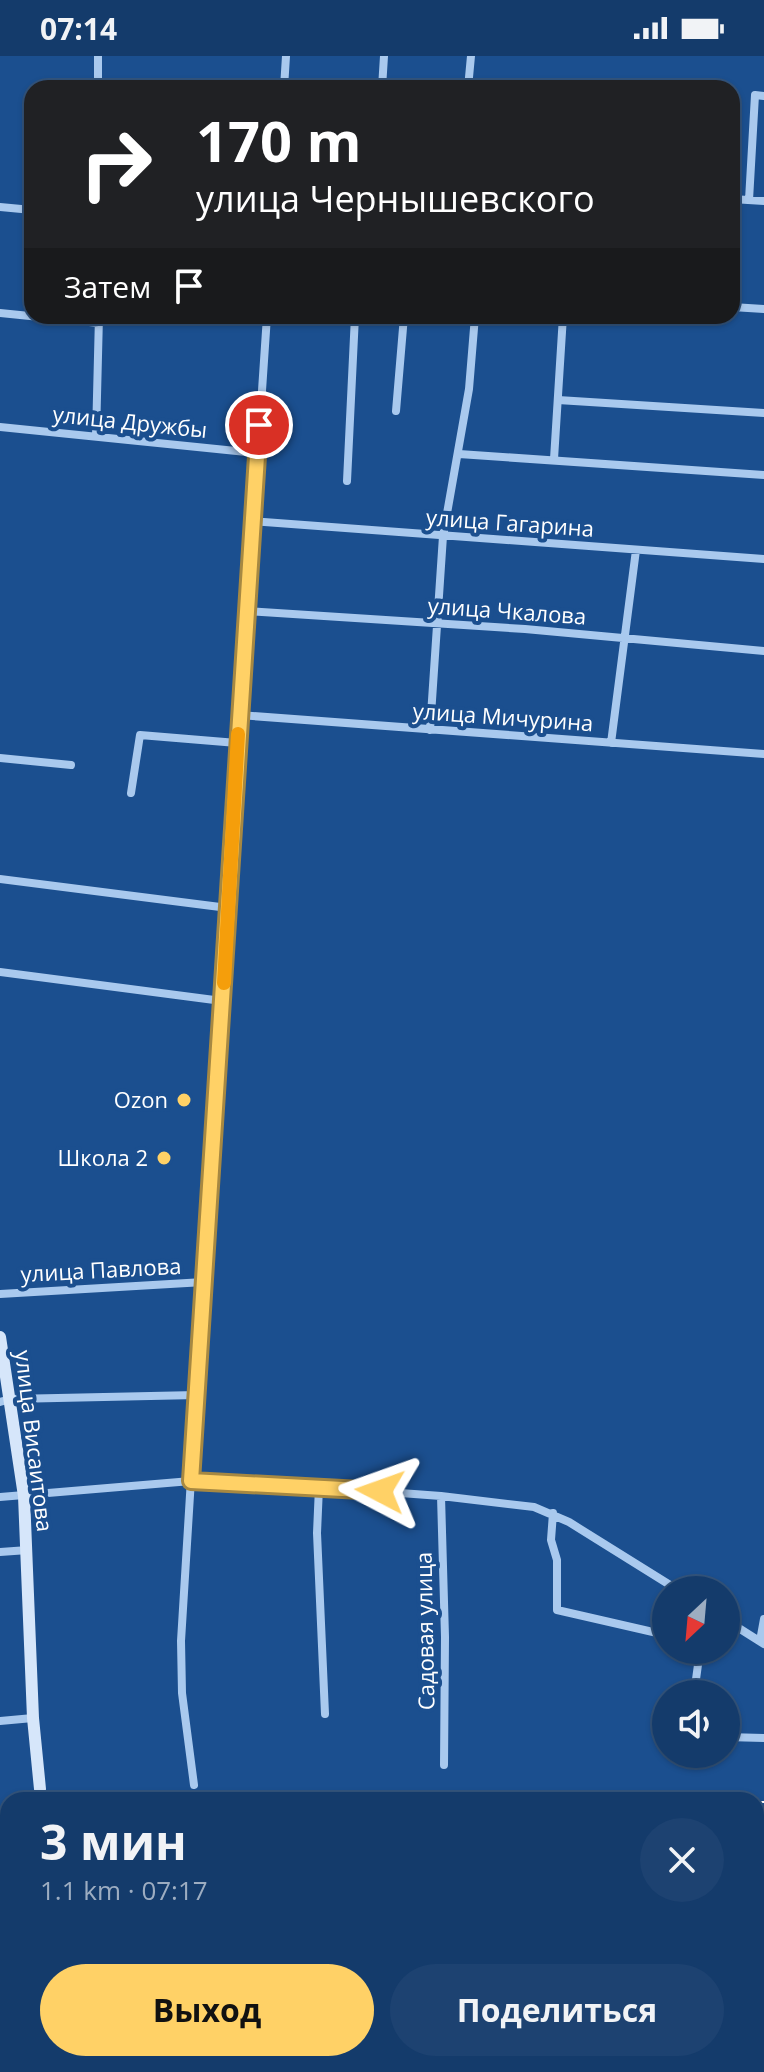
<!DOCTYPE html>
<html lang="ru">
<head>
<meta charset="utf-8">
<style>
	:root { --surface:#143b6b; --page:#1d4271; --text:#f1f3f6; --muted:#9dadc1; --line:#33557e; --accent:#ffd166 }
	body { margin:0; font-family:"Open Sans",sans-serif; background:var(--page); color:var(--text); height:100vh; display:flex; flex-direction:column; font-size:30px; white-space:nowrap }
	* { box-sizing:border-box; margin:0 }
	p { font-size:26px; color:var(--muted) }
	.icon { flex:none; width:44px; height:44px; fill:none; stroke:currentColor; stroke-width:2; stroke-linecap:round; stroke-linejoin:round }
	.map { position:relative; flex:1; overflow:hidden }
	.drawer { position:absolute; left:0px; top:1736px; width:764px; height:280px; display:flex; flex-direction:column; background:var(--surface); border-radius:24px 24px 0 0; box-shadow:0 2px 6px #0004,0 0 0 2px var(--line) }
	.drawer>* { flex:none }
	.banner { position:absolute; left:24px; top:24px; width:716px; height:244px; border-radius:24px; box-shadow:0 2px 6px #0004,0 0 0 2px var(--line); background:#202124; color:#fff; overflow:hidden }
	.needle { width:52px; rotate:206deg }
	.fabs { position:absolute; left:652px; top:1520px; display:grid; gap:16px }
	.fabs a { display:grid; place-items:center; width:88px; height:88px; border-radius:50%; background:var(--surface); box-shadow:0 2px 6px #0004,0 0 0 2px var(--line); font-size:40px }
	.pin { position:absolute; display:grid; place-items:center; width:68px; height:68px; color:#fff; margin:-34px; border:4px solid #fff; border-radius:50%; box-shadow:0 2px 8px #0007 }
	.me { position:absolute; width:88px; margin:-44px; rotate:274deg; stroke-linejoin:round; filter:drop-shadow(0 0 6px #0008) }
	.turn { display:flex; align-items:center; gap:28px; height:168px; padding:0 40px; font-size:36px }
	.turn .icon { width:104px; height:104px; stroke-width:2.5 }
	.turn b { display:block; font-size:56px; line-height:68px }
	.then { display:flex; align-items:center; height:76px; padding:0 40px; background:#0003; gap:16px; font-size:30px }
	.round { display:grid; place-items:center; flex:none; width:84px; height:84px; border-radius:42px; background:var(--page) }
	.headline { display:flex; align-items:center; justify-content:space-between; height:136px; padding:0 40px }
	h1 { font-size:48px; font-weight:700; line-height:60px }
	.button { display:flex; gap:16px; margin-top:auto; padding:16px 40px }
	.button a { flex:1; height:92px; border-radius:48px; background:var(--accent); color:#111; font-size:32px; font-weight:700; line-height:92px; text-align:center }
	.button a+a { background:var(--page); color:var(--text) }
	.status { display:flex; justify-content:space-between; align-items:center; height:56px; padding:0 40px; background:var(--surface); direction:ltr }
	.status svg { height:22px; fill:currentColor }
	.map>svg:first-child { display:block }
	.lines { fill:none; stroke-linecap:round; stroke-linejoin:round }
	.street { stroke:#a9c9ee; stroke-width:8 }
	.secondary { stroke:#d6e6fa; stroke-width:12 }
	.rail { stroke:#fff; stroke-width:2; stroke-dasharray:14 6; stroke-linecap:butt }
	.route-casing { stroke:#a68842; stroke-width:20 }
	.route { stroke:#ffd166; stroke-width:14 }
	.slow { stroke:#f59e0b; stroke-width:14 }
	.poi-dot { fill:#ffd166; stroke:#1b4f8f; stroke-width:3 }
	.labels { text-anchor:middle; stroke-width:8; stroke-linejoin:round; paint-order:stroke }
	.street-label { font-size:22px; fill:#fff; stroke:#1b4f8f }
	.poi-label { font-size:22px; fill:#fff; stroke:#1b4f8f; text-anchor:end }
</style>
</head>
<body>
<div class="status"><b>07:14</b><svg viewBox="0 0 49 12"><path d="M0 12V9h3v3zM5 12V6h3v6zM10 12V3h3v9zM15 12V0h3v12zM26 1h20v11H26zM47 4h2v5h-2z"/></svg></div>
<div class="map">
<svg width="764" height="2016" viewBox="0 0 764 2016">
	<rect width="100%" height="100%" fill="#1b4f8f"/>
	<g class="lines">
		<path class="street" d="M98 32V0
			M284 32 286 0
			M382 32 384 0
			M468 32 471 0
			M732 143 764 145
			M749 144 755 39 764 40
			M0 151 32 154
			M732 251 764 253
			M0 257 99 267
			M558 344 764 357
			M396 355 404 260
			M0 371 257 397
			M96 380 99 260
			M459 398 764 419
			M554 403 563 260
			M347 425 355 260
			M252 465 764 503
			M246 555 525 573 764 595
			M239 659 764 698
			M430 674 443 480 469 333 475 260
			M611 687 636 494
			M0 702 71 709
			M131 737 140 679 237 687
			M0 823 228 852
			M0 916 222 945
			M0 1238 204 1226
			M0 1346 11 1343 197 1339
			M319 1431 317 1477 325 1658
			M441 1440 445 1581 444 1709
			M0 1441 191 1425 319 1431 441 1440 534 1451 569 1466 678 1534
			M553 1457 551 1484 557 1504V1554L666 1579
			M0 1496 28 1494
			M726 1564 764 1588
			M760 1585 764 1563
			M694 1638 700 1594
			M0 1665 33 1662
			M726 1681 764 1682
			M194 1729 182 1637 181 1585 214 1050 267 260
			M0 1905 8 1904
			M177 2008V2016"/>
		<path class="secondary" d="M0 1281 24 1440 33 1662 40 1733"/>
		<path class="rail" d="M756 1746H764
			M756 1776 764 1778
			M0 1796 8 1795"/>
	</g>
	<g class="lines">
		<g class="route-casing">
			<path id="route" d="M259 369 191 1425 380 1435"/>
		</g>
		<use href="#route" class="route"/>
		<path class="slow" d="M224 927 238 678"/>
	</g>
	<g class="poi-dot">
		<circle cx="184" cy="1044" r="8"/>
		<circle cx="164" cy="1102" r="8"/>
	</g>
	<g class="labels">
		<g class="street-label">
			<text transform="translate(130 366) rotate(6)" y="8">улица Дружбы</text>
			<text transform="translate(510 467) rotate(4)" y="8">улица Гагарина</text>
			<text transform="translate(507 555) rotate(4)" y="8">улица Чкалова</text>
			<text transform="translate(503 661) rotate(4)" y="8">улица Мичурина</text>
			<text transform="translate(101 1214) rotate(-3)" y="8">улица Павлова</text>
			<text transform="translate(34 1385) rotate(83)" y="8">улица Висаитова</text>
			<text transform="translate(425 1575) rotate(-91)" y="8">Садовая улица</text>
		</g>
		<g class="poi-label">
			<text x="168" y="1052">Ozon</text>
			<text x="148" y="1110">Школа 2</text>
		</g>
	</g>
</svg>
<div class="fabs">
<a><svg class="needle" viewBox="-14 -14 28 28"><path d="M0-13l5 13h-10z" fill="#e53935"/><path d="M0 13l5-13h-10z" fill="#9dadc1"/></svg></a>
<a><svg class="icon" aria-label="sound" viewBox="0 0 24 24"><path d="M4 9h4l5-4v14l-5-4H4zM17 9q2 3 0 6"/></svg></a>
</div>
<div class="pin" style="left:259px;top:369px;background:#d93025"><svg class="icon" aria-label="arrive" viewBox="0 0 24 24"><path d="M6 21V4h12l-3 4 3 4H6"/></svg></div>
<svg class="me" style="left:380px;top:1435px" viewBox="-20 -20 40 40"><path d="M0-17L14 15 0 8-14 15z" fill="#ffd166" stroke="#fff" stroke-width="4"/></svg>
<div class="banner">
<div class="turn"><svg class="icon" aria-label="right" viewBox="0 0 24 24"><path d="M7 20v-9h11M14 6l5 5-5 5"/></svg><div><b>170 m</b>улица Чернышевского</div></div>
<div class="then">Затем<svg class="icon" aria-label="arrive" viewBox="0 0 24 24"><path d="M6 21V4h12l-3 4 3 4H6"/></svg></div>
</div>
<section class="drawer">
<div class="headline"><div><h1>3 мин</h1><p>1.1 km · 07:17</p></div><a class="round"><svg class="icon" aria-label="close" viewBox="0 0 24 24"><path d="M6 6l12 12M18 6L6 18"/></svg></a></div>
<div class="button"><a>Выход</a><a>Поделиться</a></div>
</section>
</div>
</body>
</html>
